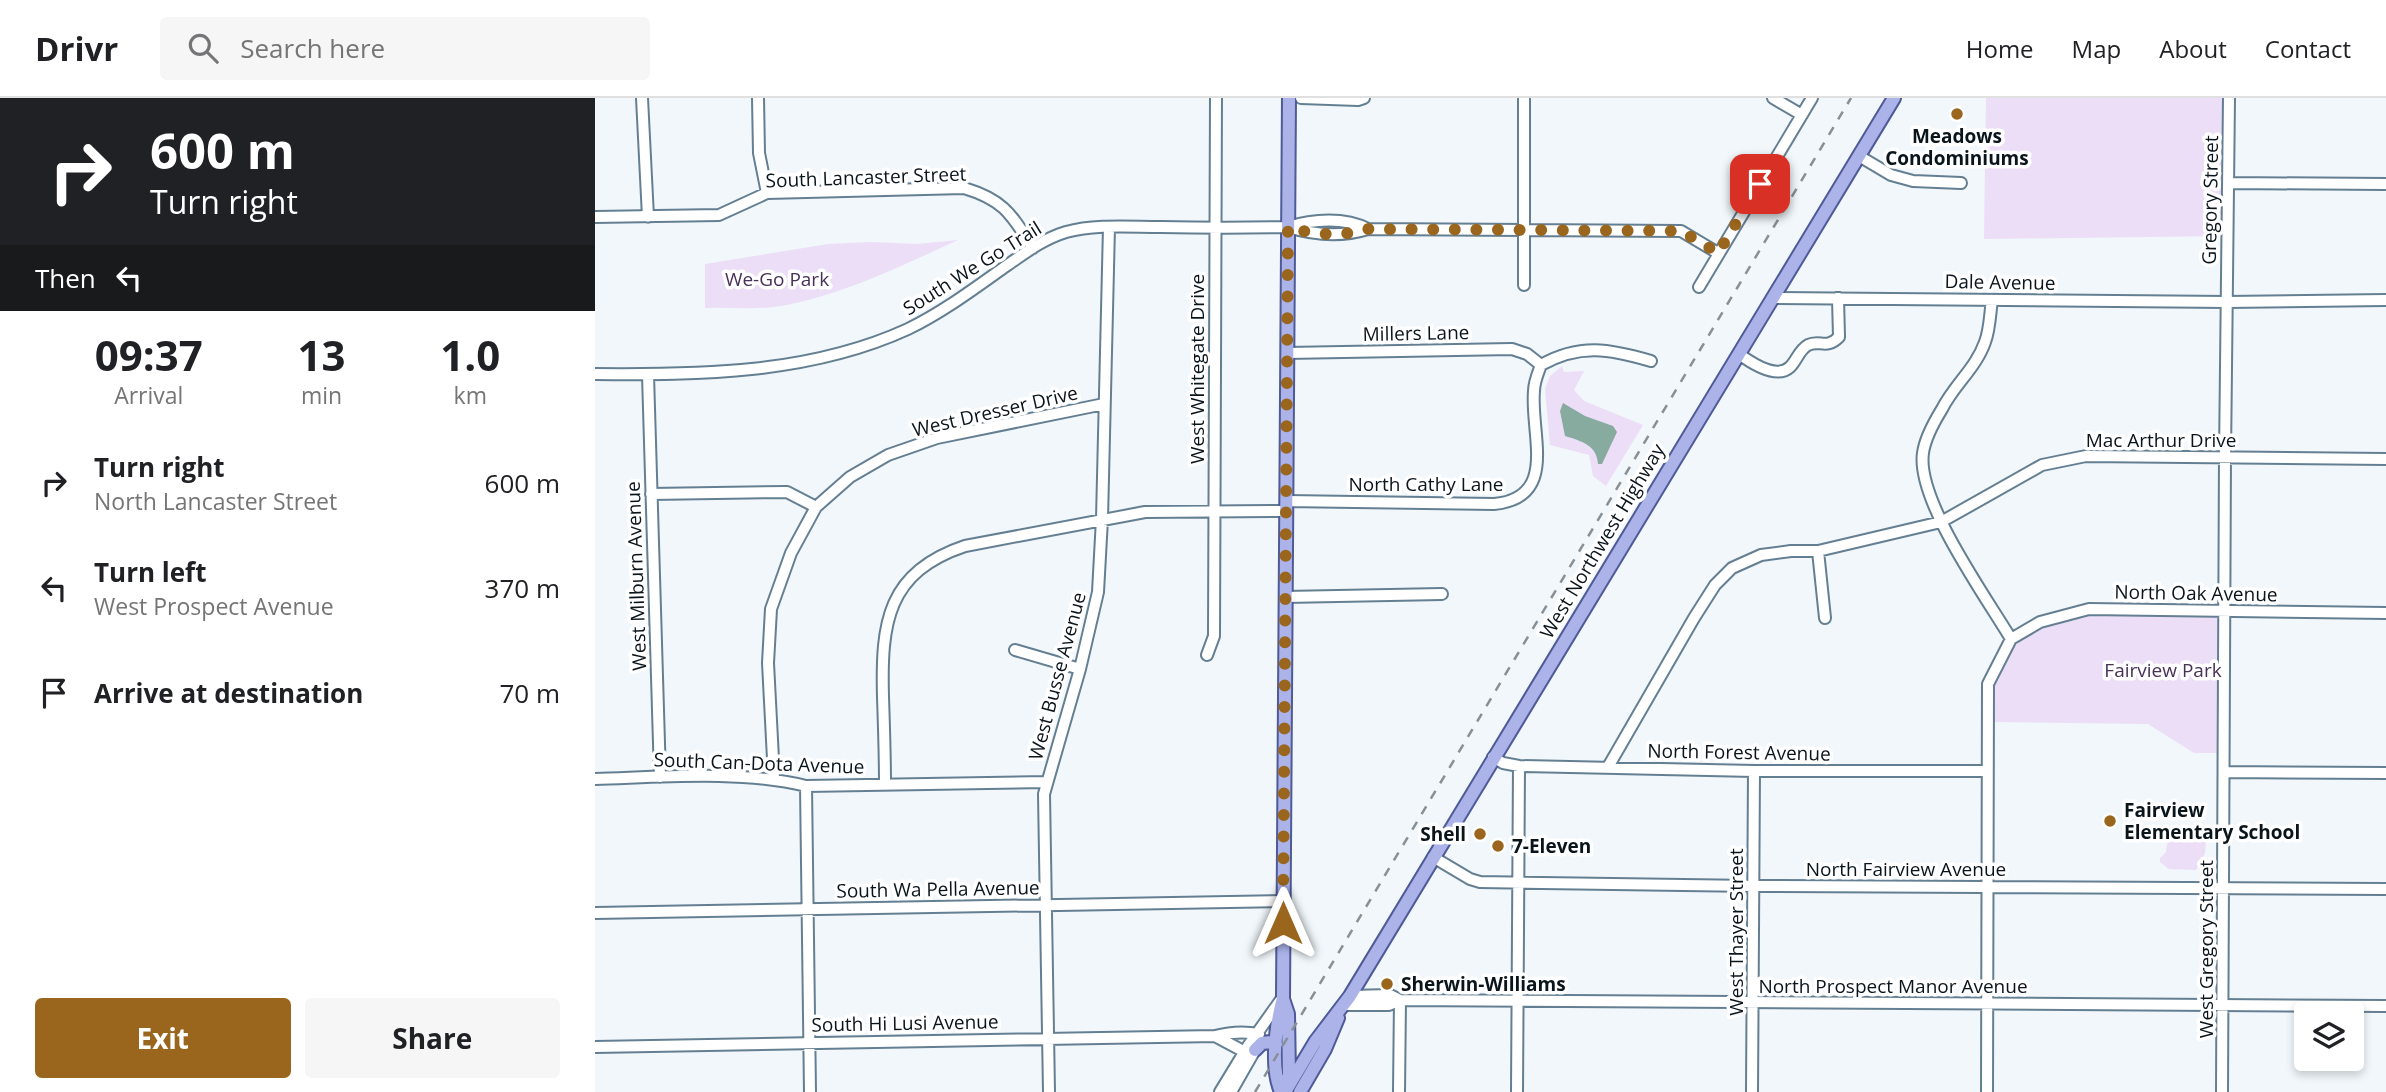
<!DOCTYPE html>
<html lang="en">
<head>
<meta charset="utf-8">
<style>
	:root { --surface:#fff; --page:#f6f6f6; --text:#202124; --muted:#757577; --line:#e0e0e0; --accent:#9a651c }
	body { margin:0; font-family:"Open Sans",sans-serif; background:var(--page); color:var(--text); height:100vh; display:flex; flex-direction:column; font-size:26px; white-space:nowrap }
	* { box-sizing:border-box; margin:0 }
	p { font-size:23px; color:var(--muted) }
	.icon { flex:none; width:38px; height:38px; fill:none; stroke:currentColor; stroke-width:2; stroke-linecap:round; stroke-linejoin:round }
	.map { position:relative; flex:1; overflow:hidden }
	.side { display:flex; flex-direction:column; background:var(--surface); width:595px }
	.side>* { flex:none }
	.banner { background:#202124; color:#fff; overflow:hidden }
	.controls { position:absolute; left:1699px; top:903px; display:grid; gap:14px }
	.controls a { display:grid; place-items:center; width:70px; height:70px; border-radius:7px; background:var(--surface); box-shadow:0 4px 10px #0003; font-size:35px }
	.pin { position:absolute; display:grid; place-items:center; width:60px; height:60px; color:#fff; margin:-30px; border-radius:14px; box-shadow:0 4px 10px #0006 }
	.me { position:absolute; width:77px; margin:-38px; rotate:0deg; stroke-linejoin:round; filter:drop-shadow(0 0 5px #0008) }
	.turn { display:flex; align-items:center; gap:24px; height:147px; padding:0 35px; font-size:32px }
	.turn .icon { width:91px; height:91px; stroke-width:2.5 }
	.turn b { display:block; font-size:49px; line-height:60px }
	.then { display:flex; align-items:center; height:66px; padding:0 35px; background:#0003; gap:14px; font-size:26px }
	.eta { display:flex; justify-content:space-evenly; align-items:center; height:119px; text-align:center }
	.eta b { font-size:42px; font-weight:700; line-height:49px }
	.action { display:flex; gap:14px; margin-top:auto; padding:14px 35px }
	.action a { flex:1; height:80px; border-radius:7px; background:var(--accent); color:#fff; font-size:28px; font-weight:700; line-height:80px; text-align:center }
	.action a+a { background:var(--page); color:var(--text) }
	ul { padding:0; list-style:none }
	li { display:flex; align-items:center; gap:21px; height:105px; padding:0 35px }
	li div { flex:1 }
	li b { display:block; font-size:26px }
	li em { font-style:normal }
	header { display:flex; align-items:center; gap:42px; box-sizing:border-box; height:98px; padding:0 35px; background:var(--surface); border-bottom:2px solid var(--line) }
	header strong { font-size:33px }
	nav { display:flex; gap:38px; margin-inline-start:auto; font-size:24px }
	.search { width:490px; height:63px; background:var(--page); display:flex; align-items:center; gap:18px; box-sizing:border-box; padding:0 24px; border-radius:7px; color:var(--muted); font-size:26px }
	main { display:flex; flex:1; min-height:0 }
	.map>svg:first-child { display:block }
	.green { fill:#ebdef6 }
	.water { fill:#87ab9f }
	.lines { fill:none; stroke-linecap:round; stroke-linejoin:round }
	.minor-casing { stroke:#657f92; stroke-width:14 }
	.major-casing { stroke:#4e5b98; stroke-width:16 }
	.minor { stroke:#fff; stroke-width:10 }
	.major { stroke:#abb3e9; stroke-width:12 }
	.rail { stroke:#889096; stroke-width:2.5; stroke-dasharray:9 9; stroke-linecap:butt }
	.route { stroke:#9a651c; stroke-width:12; stroke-dasharray:0 21.6 }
	.poi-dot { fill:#9a651c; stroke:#fff; stroke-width:2.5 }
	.labels { text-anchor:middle; stroke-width:7; stroke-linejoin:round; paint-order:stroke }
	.poi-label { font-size:19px; font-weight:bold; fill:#0a141b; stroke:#fff; text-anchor:start }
	.street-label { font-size:19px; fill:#0a141b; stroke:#fff }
	.park-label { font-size:19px; fill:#483159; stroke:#fff }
</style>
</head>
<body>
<header>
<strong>Drivr</strong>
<div class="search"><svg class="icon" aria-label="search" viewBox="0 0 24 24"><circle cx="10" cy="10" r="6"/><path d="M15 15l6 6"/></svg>Search here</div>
<nav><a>Home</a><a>Map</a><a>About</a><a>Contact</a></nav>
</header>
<main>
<section class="side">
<div class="banner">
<div class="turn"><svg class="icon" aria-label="right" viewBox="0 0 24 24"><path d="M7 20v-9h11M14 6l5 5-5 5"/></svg><div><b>600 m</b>Turn right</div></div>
<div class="then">Then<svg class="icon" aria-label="left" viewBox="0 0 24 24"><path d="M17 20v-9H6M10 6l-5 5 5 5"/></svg></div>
</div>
<div class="eta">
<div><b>09:37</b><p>Arrival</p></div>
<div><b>13</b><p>min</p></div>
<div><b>1.0</b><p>km</p></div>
</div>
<ul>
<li><svg class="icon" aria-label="right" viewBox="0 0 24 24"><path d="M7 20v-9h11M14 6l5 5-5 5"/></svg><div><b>Turn right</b><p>North Lancaster Street</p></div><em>600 m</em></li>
<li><svg class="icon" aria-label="left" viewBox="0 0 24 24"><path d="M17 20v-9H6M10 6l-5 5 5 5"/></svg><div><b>Turn left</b><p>West Prospect Avenue</p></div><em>370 m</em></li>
<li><svg class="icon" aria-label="arrive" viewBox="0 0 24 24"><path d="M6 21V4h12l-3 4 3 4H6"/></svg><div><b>Arrive at destination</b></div><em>70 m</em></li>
</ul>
<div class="action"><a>Exit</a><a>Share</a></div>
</section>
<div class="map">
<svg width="1791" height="994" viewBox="0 0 1791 994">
	<rect width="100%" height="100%" fill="#f1f7fb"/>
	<path class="green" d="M1391 0H1630L1628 138 1389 141Z
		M363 142C306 168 248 197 186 208 162 212 135 209 110 210V166L233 146 276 144 322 146Z
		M967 268 969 274 989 273 979 292 989 303 1048 327 1011 388 998 378 994 357 955 347 950 291 955 278Z
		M1482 517H1623L1626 520 1624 655H1599L1553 626 1399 624C1399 613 1397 601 1399 590 1408 543 1441 530 1482 517Z
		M1582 732 1588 733 1595 742 1603 739 1611 743 1610 755 1601 772 1574 771 1565 764V760L1571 754 1573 740Z"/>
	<path class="water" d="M968 305 990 318 1018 328 1022 334 1007 366H1003C1002 347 986 343 970 338L965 313Z"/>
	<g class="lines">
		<g class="minor-casing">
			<path id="minor" d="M47 0 53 119
				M163 0 164 55 172 95
				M706 0 763 2 769 0
				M1178 0 1207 17
				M1264 58 1296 77 1318 83 1366 85
				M1633 85 1791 86
				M0 119 124 117 172 95 369 90C409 102 416 116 438 150
				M693 129C719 137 747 139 773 131L1086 133 1123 155
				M929 187V0
				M1104 189 1217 0
				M1178 200 1632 204 1791 202
				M692 255 917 251 932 256 946 267
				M1144 256C1155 264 1181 282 1195 269 1202 262 1204 252 1213 247 1225 241 1231 252 1244 239L1243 200
				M0 276C105 277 215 276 313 231 348 214 380 190 411 168 430 155 448 141 471 134 501 126 534 129 566 129 608 130 651 130 693 129 718 121 750 119 773 131
				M53 277 65 679
				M56 396 192 394 221 409
				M691 403 899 406C964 400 935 336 939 293 939 284 943 275 946 267 985 245 1015 251 1056 263
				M1223 453 1230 520
				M690 499 847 496
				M1416 541 1445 524 1494 511 1791 515
				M420 552 485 571
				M612 557 619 538 621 0
				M898 659 908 665 924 668 1159 673H1392
				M1013 669 1099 520 1120 487 1137 470 1166 457 1196 453H1223L1346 424 1447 367 1491 358 1791 361
				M1629 674 1791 675
				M179 680 173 565 176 511 196 455 221 409 255 379 293 357 342 340 509 306
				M0 681C67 679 146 672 211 688L452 684
				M290 686C290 657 289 628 288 599 286 525 292 474 370 448L550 414 691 413
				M211 688 215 994
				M838 759 875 781 885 784 1159 788 1791 791
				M0 815 688 803
				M755 898 795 897 805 902
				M749 907H794L805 902 1791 908
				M620 938 650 954
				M0 949 620 938C635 934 648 933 664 936
				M454 994 449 696 485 571 503 494 507 421 514 129
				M625 994 653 948 685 903
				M636 994 660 952 662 945
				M804 994 805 902
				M922 994 924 668
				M1157 994 1159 673
				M1392 994 1393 586 1416 541C1391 499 1321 402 1328 355 1330 340 1339 324 1347 311 1359 287 1381 270 1390 244 1395 231 1395 215 1397 202
				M1627 994 1630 359 1634 0"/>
		</g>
		<g class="major-casing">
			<path id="major" d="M688 901 693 916 694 977 691 986
				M660 952 667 945 676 944 681 946
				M686 994C675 969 681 926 688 900L694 0
				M690 994 720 944 755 898 1299 0
				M705 994 730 951 743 920"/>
		</g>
		<use href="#minor" class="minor"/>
		<use href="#major" class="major"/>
		<path class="rail" d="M660 994 1256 0"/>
	</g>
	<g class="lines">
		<path class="route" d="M688 825 693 129C719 137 747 139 773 131L1086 133 1123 155 1165 86"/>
	</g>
	<g class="poi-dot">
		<circle cx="1362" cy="16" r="7"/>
		<circle cx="1515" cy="723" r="7"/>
		<circle cx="885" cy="736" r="7"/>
		<circle cx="903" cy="748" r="7"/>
		<circle cx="792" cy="886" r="7"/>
	</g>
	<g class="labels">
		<g class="poi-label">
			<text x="1362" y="45" text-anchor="middle">Meadows<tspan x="1362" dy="22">Condominiums</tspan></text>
			<text x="1529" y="719">Fairview<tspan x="1529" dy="22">Elementary School</tspan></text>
			<text x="871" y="743" text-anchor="end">Shell</text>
			<text x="917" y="755">7-Eleven</text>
			<text x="806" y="893">Sherwin-Williams</text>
		</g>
		<g class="street-label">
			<text transform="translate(271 79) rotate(-2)" y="7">South Lancaster Street</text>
			<text transform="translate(1615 102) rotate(-89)" y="7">Gregory Street</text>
			<text transform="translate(377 170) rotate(-32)" y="7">South We Go Trail</text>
			<text transform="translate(1405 184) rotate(1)" y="7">Dale Avenue</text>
			<text transform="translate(821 235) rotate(-1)" y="7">Millers Lane</text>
			<text transform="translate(602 271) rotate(-90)" y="7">West Whitegate Drive</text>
			<text transform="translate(400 313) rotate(-13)" y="7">West Dresser Drive</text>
			<text x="1566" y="349">Mac Arthur Drive</text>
			<text x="831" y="393">North Cathy Lane</text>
			<text transform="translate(1007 443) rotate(-59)" y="7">West Northwest Highway</text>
			<text transform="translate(41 478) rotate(-92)" y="7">West Milburn Avenue</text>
			<text transform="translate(1601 495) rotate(1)" y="7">North Oak Avenue</text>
			<text transform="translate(462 578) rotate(-75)" y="7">West Busse Avenue</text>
			<text transform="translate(1144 654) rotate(1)" y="7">North Forest Avenue</text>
			<text transform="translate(164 665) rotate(2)" y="7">South Can-Dota Avenue</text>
			<text x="1311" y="778">North Fairview Avenue</text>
			<text transform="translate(343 791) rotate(-1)" y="7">South Wa Pella Avenue</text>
			<text transform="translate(1141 834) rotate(-90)" y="7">West Thayer Street</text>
			<text transform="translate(1611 851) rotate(-90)" y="7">West Gregory Street</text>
			<text x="1298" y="895">North Prospect Manor Avenue</text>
			<text transform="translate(310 925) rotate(-1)" y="7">South Hi Lusi Avenue</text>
		</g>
		<g class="park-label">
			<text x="182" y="188">We-Go Park</text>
			<text x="1568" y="579">Fairview Park</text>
		</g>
	</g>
</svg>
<div class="controls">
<a><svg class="icon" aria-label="layers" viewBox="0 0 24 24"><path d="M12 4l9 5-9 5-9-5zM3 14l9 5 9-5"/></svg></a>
</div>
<div class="pin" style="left:1165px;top:86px;background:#d93025"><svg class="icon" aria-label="arrive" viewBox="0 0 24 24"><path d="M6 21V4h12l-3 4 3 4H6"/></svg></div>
<svg class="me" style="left:688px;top:825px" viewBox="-20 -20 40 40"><path d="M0-17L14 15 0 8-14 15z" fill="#9a651c" stroke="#fff" stroke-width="4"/></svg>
</div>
</main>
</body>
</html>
